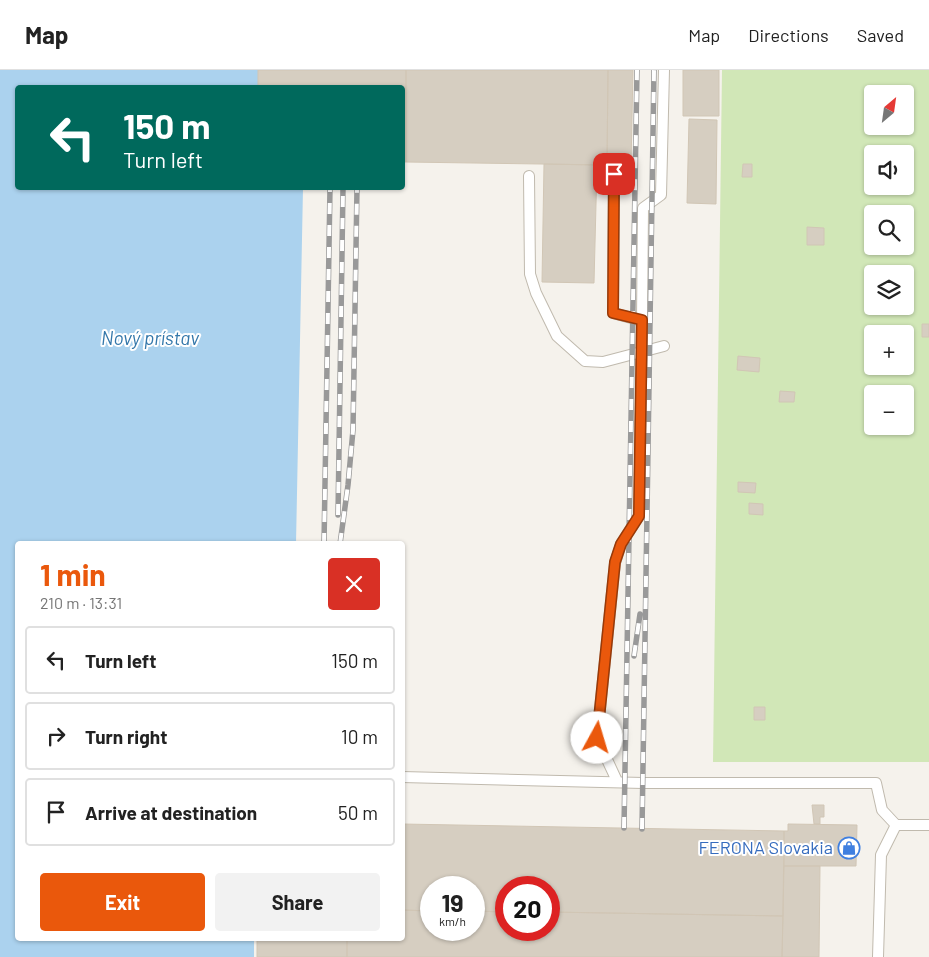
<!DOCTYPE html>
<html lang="en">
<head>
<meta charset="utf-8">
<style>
	:root { --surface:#fff; --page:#f2f2f2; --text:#222; --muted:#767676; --line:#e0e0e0; --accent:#ea580c }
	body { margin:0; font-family:Barlow,sans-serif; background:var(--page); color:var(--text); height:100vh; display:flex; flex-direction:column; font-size:19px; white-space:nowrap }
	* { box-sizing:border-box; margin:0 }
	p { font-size:16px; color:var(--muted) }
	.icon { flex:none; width:28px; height:28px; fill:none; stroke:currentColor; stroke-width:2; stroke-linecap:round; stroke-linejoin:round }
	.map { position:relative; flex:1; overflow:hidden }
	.side { position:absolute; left:15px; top:471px; width:390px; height:400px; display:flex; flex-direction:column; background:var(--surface); border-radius:5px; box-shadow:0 1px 4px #0004 }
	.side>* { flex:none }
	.hud { position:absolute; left:15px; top:15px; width:390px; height:105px; border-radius:5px; box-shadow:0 1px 4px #0004; background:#00695c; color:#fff; overflow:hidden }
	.needle { width:32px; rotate:29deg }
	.fabs { position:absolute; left:864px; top:15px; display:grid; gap:10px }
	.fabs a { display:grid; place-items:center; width:50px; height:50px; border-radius:5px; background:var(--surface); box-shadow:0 1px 4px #0004; font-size:25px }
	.speed { position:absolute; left:420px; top:806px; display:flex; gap:10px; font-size:25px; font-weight:700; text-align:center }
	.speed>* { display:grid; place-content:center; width:65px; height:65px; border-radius:50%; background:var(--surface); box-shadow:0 1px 4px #0004; line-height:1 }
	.speed small { font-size:12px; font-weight:400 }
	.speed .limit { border:8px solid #d22; background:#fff; color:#111 }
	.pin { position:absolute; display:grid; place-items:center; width:42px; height:42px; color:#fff; margin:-21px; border-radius:10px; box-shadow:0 2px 8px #0006 }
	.me { position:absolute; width:55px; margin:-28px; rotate:6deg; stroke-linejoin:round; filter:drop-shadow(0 0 4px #0008) }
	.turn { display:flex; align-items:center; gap:18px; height:105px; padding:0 25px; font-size:22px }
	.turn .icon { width:65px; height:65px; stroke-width:2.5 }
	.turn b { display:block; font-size:35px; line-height:42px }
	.round { display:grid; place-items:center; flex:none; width:52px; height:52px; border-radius:5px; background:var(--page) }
	.summary { display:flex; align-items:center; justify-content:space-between; height:85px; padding:0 25px }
	h1 { font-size:30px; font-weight:700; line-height:38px; color:var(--accent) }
	.action { display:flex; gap:10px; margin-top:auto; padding:10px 25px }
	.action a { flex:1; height:58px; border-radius:5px; background:var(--accent); color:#fff; font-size:20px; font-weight:700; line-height:58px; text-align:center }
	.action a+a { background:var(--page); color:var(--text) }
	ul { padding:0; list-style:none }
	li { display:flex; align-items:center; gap:15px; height:68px; margin:0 10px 8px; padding:0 15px; border:2px solid var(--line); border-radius:5px }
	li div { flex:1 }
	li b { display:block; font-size:19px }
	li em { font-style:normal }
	header { display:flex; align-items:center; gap:30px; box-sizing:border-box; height:70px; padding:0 25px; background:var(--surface); border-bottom:1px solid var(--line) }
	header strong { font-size:24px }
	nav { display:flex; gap:28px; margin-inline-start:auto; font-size:18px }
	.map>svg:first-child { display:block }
	.green { fill:#d1e7b7; fill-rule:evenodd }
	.water { fill:#abd2ee }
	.building { fill:#d6cec1; stroke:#d1c6b5 }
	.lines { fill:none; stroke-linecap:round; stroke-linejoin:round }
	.lane-casing { stroke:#c0baae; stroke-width:12 }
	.lane { stroke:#fff; stroke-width:10 }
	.rail-casing { stroke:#999; stroke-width:5.5 }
	.rail { stroke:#fff; stroke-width:4; stroke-dasharray:11; stroke-linecap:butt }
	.route-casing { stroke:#983908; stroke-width:12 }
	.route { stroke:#ea580c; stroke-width:9 }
	.labels { text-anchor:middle; stroke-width:4; stroke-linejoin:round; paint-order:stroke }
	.shop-label { font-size:18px; fill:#366cbe; stroke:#fff; text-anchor:end }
	.water-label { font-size:19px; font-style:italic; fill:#37a; stroke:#fff }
</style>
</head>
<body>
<header>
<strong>Map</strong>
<nav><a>Map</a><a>Directions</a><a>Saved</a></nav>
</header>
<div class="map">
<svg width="929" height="887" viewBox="0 0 929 887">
	<rect width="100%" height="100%" fill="#f5f2ec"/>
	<path class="green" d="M722 0H929V692H713ZM872 24H905V56H872ZM872 84H905V116H872ZM872 144H905V176H872ZM872 204H905V236H872ZM872 264H905V296H872ZM872 324H905V356H872Z"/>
	<path class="water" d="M0 0H305V17L18 18V118H303L296 474H18V869H254V887H0Z"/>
	<path class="building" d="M258 0H406V92H402V18H258Z
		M406 0H608L607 95 406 92Z
		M608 0H633L631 96 607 95Z
		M683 0H719V46H683Z
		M689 49 717 50 716 134 687 133Z
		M544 94 597 95 594 213 542 212Z
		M743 94H752V107H742Z
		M807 157 824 158V175H807Z
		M922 254H929V267H922Z
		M738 286 760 288 759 302 737 300Z
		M780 321 795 322 794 332H779Z
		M738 412 756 413 755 423 738 422Z
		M749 433 763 434V445L749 444Z
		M754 637H765V650H754Z
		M812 735H824V747H820V754H814Z
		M402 754 784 761 783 846 549 842V818H506V842L474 841V818H431V841L402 840Z
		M788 754 857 755 856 796H784V761H788Z
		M784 796H820L819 887H782Z
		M402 840 431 841V860H474V841L506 842V860H549V842L783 846 782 887H347V869H402Z
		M257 869H347V887H257Z"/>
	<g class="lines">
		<g class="lane-casing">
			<path id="lane" d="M614 104 613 243 642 251 639 446 621 474 615 493 597 668 617 711
				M529 106 530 204 536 223 557 266 585 291 603 292 664 276
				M642 251 643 138 661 125 664 0
				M402 707 643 713H876L882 740 896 755H929
				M878 887 881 785 896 755"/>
		</g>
		<use href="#lane" class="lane"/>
		<g class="rail-casing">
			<path id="rail" d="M338 445 343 118
				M324 474 330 118
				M340 474 348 415 353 360 357 118
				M634 586 640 544
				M624 758 637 0
				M642 759 654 0"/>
		</g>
		<use href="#rail" class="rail"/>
	</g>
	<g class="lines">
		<g class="route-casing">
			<path id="route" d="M597 668 615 492 621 474 639 446 642 250 613 243 614 104"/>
		</g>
		<use href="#route" class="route"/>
	</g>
	<defs>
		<g id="shop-ring" transform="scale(1.125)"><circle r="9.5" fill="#fff" stroke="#3f7fe0" stroke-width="1.5"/><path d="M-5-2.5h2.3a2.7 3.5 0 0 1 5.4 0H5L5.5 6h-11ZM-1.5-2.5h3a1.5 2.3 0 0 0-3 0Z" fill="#3f7fe0"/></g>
	</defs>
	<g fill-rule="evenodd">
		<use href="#shop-ring" x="849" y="778"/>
	</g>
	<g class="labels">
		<g class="shop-label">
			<text x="833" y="784">FERONA Slovakia</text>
		</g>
		<g class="water-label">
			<text x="150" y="275">Nový prístav</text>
		</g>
	</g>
</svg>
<div class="fabs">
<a><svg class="needle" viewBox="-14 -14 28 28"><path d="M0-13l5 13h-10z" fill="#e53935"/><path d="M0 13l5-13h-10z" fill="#767676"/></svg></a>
<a><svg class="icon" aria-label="sound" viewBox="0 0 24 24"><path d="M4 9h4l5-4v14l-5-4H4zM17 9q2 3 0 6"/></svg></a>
<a><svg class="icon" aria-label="search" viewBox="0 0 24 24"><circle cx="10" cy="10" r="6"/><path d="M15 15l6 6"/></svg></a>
<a><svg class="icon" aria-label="layers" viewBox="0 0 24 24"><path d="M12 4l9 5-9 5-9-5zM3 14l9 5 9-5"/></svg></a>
<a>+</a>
<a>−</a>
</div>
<div class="speed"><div>19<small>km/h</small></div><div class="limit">20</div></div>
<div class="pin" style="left:614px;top:104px;background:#d93025"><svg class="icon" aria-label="arrive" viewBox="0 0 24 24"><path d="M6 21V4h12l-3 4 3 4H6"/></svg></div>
<svg class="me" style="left:597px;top:668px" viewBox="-20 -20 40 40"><circle r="19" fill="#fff"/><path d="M0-13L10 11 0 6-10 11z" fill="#ea580c"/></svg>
<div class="hud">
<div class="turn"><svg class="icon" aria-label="left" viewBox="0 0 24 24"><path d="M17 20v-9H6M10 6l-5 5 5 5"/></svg><div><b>150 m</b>Turn left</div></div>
</div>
<section class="side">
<div class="summary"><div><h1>1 min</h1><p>210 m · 13:31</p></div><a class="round" style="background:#d93025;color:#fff"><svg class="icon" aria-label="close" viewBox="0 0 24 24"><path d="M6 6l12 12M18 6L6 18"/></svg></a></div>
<ul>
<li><svg class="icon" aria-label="left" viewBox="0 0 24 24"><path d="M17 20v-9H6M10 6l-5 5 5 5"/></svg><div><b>Turn left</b></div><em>150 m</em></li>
<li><svg class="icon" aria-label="right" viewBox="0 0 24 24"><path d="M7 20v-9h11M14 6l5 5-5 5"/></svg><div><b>Turn right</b></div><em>10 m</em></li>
<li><svg class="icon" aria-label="arrive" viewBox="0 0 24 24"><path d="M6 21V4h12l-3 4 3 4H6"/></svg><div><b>Arrive at destination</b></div><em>50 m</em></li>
</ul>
<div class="action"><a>Exit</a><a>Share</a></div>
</section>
</div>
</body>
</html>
